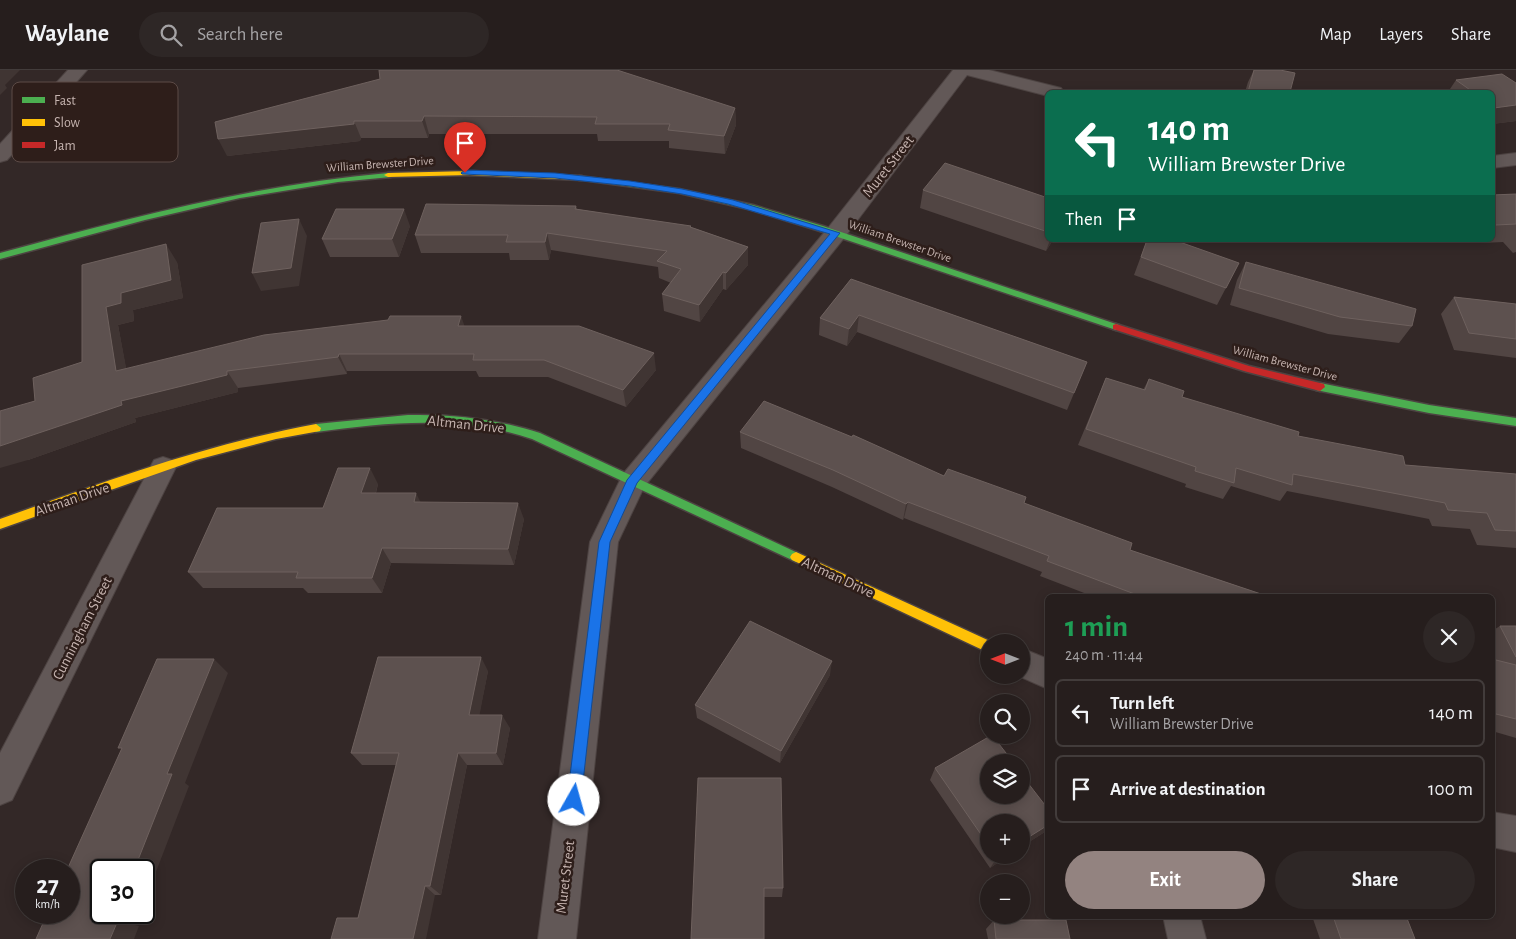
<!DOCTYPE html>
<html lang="en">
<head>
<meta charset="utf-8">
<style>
	:root { --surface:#261e1d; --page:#2e2726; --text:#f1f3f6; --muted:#a4a2a4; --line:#423c3b; --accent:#938380 }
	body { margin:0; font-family:"Alegreya Sans",sans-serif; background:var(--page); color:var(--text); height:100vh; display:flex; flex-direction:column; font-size:19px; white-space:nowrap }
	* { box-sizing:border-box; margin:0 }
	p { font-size:16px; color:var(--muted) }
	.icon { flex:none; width:28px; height:28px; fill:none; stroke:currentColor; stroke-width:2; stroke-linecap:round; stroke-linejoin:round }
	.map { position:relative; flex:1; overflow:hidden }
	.drawer { position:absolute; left:1045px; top:524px; width:450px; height:325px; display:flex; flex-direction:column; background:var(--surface); border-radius:8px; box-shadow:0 2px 12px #0003,0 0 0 1px var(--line) }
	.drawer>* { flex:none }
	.hud { position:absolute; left:1045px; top:20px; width:450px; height:152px; border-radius:8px; box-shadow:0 2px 12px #0003,0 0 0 1px var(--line); background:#0b6e4f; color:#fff; overflow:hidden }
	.needle { width:32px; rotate:270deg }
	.tools { position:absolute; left:980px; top:564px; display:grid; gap:10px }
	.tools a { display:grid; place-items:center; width:50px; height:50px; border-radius:50%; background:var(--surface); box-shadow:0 2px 12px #0003,0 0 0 1px var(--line); font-size:25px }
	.speed { position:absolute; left:15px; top:789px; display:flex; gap:10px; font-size:25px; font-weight:700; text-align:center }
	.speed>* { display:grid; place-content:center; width:65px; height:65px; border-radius:50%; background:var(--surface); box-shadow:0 2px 12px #0003,0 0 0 1px var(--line); line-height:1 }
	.speed small { font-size:12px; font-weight:400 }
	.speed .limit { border:2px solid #111; border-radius:8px; background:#fff; color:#111 }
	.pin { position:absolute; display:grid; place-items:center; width:42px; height:42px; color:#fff; margin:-51px -21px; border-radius:50% 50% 50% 0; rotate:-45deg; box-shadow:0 0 5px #0007 }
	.pin .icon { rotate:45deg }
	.me { position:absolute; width:55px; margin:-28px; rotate:7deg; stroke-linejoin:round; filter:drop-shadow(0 0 4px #0008) }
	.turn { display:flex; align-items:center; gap:18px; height:105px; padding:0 20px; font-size:22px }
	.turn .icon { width:65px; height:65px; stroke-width:2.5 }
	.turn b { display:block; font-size:35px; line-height:42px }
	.then { display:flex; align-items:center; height:48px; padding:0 20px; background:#0003; gap:10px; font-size:19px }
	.round { display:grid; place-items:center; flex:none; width:52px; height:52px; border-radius:26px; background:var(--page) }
	.summary { display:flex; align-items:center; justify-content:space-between; height:85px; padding:0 20px }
	h1 { font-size:30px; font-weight:700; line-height:38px; color:#1e9e55 }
	.primary-button { display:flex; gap:10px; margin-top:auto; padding:10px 20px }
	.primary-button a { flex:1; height:58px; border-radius:30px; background:var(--accent); color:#fff; font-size:20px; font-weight:700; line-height:58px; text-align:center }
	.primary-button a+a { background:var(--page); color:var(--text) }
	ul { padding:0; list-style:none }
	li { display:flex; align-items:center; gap:15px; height:68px; margin:0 10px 8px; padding:0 10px; border:2px solid var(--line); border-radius:8px }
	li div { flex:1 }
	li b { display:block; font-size:19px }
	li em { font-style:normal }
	header { display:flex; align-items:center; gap:30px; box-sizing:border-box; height:70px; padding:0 25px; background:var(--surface); border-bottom:1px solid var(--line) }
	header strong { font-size:24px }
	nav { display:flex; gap:28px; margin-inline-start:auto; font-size:18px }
	.search { width:350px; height:45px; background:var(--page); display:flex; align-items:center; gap:12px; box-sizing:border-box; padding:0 18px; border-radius:28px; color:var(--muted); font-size:19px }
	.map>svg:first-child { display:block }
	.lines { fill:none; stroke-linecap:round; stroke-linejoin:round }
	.street-casing { stroke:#4d4342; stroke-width:2 }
	.fast-casing { stroke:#4d4342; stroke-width:3 }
	.slow-casing { stroke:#4d4342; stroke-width:3 }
	.jam-casing { stroke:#4d4342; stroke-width:3 }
	.street { fill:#625857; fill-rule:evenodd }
	.fast { fill:#4caf50; fill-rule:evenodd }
	.slow { fill:#ffc107; fill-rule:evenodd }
	.jam { fill:#c62828; fill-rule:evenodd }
	.wall { fill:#514543 }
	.shaded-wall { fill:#403533 }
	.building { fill:#5d514f; stroke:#6e615e }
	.route { fill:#1a73e8; stroke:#114b97 }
	.labels { text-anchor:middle; stroke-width:5; stroke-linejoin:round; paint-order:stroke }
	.far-street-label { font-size:12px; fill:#c6b4b0; stroke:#2e1e1a }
	.street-label { font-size:15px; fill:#c6b4b0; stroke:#2e1e1a }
	.key { fill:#2e1e1a; stroke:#5c4b47; stroke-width:1 }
	.key-label { font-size:14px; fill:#c6b4b0 }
</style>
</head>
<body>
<header>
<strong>Waylane</strong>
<div class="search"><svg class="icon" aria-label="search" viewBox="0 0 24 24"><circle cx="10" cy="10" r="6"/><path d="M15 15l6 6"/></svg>Search here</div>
<nav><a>Map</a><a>Layers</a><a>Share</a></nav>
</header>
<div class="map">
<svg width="1516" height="869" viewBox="0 0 1516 869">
	<rect width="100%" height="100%" fill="#332827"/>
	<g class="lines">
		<g class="street-casing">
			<path id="street" d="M68 0H87L7 90 0 92V74Z
				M953 0H989L1061 18 1064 22H1048V26L967 5 844 168 644 417 618 472 576 869H538L590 472 623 404 828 158Z
				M1516 83V95L1492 98V86Z
				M163 387 172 390 176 397 12 730 0 735V683L154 390Z
				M1021 578 1048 589V619L1016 605H1021Z
				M1492 742 1516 746V782L1492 777Z
				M1163 846H1200L1206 869H1168Z"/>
		</g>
		<g class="fast-casing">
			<path id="fast" d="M388 103H391V107L338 112 240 128 145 150 0 189V183C128 148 255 115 388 103Z
				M579 106 679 119 753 135 823 156 1119 255 1121 257 1116 260 1113 259 817 160 748 139 679 123 582 110H579Z
				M1320 313 1429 335 1516 348V356L1429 343 1316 320 1315 317Z
				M408 345C454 344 496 349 540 363L800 484 802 487 800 490 796 492 792 490 532 369C462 345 389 352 316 362L311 358 316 354Z"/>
		</g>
		<g class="slow-casing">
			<path id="slow" d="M470 101 582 106 586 108 582 110 470 105 388 107 384 105 388 103Z
				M316 354 321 358 320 361 276 369 196 390 0 459V449C104 412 207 374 316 354Z
				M796 482 992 572H989V583L792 490 790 487 792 484Z"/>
		</g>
		<g class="jam-casing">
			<path id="jam" d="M1116 254 1249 296 1324 314 1325 317 1320 321 1244 301 1113 259V255Z"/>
		</g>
		<use href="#street" class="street"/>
		<use href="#fast" class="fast"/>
		<use href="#slow" class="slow"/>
		<use href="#jam" class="jam"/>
	</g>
	<path class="wall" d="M1254 0H1280L1290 22H1245L1248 12Z
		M380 9 735 38 736 55 725 84 669 78V71H598L597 64H429L428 68H361L360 71 227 86Z
		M1456 10 1516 13V51L1492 54V22H1448Z
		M923 120 1048 128V170H1053L1046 181 920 138Z
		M1516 124V182L1513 183 1503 172 1483 173 1481 170H1492V125Z
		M576 136 577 139 691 157 748 177V195L726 220 723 219 700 252 664 241 662 224 671 213 659 208 658 197 551 180 549 190H510L509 183H421L415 165Z
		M410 156 399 187H330L322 169Z
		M1147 170 1239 193 1217 235 1134 205Z
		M177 192 183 228 133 240 134 251 118 255 126 299 464 256 656 300 626 337 548 307H479L476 301H347V304L238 318V322L135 348 136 352 28 390 35 331 82 292Z
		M1246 192 1412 256 1399 273 1328 264 1230 235 1237 210Z
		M851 209 1087 292 1067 340 857 262 847 276 819 265 820 248Z
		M1454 227 1516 234V288L1454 280 1441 244Z
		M1106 308 1143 320 1149 309 1182 327 1298 366 1405 395 1516 404V478L1477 475 1470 459 1432 456 1429 449 1287 421 1280 431 1231 416 1223 429 1185 417 1186 414 1078 375Z
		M740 362 944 406 1024 433 1130 480 1267 526H1092L1040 506 1042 502 904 448 903 450 832 417 741 378Z
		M378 414 376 423 421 432 524 449 514 495 391 493 382 523H308L303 518H203L188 502 323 438Z
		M1500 556H1516V668L1492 661V561Z
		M488 601 479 645 510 658 503 695H467L441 825H435L358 848 396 695H362L351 683Z
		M830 605 780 693 697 648 695 635Z
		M935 698 1048 760 1021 777V752H989V785H1009L990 798 930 710Z
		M698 708 783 818 782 827H764Z
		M1312 846H1406L1415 869H1320Z
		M994 850 1070 869H988L986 859Z"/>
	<path class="shaded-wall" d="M0 0H20L5 15 7 18 0 25Z
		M1516 35V51L1492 54V41L1494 38Z
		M735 38 736 55 725 84 724 66Z
		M424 46 429 64 428 68 422 51Z
		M354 51 361 68 360 71 227 86 218 69Z
		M404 139 410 156 399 187 392 169Z
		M299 149 307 166 299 216 261 221 252 203Z
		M547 163 551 180 549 190 545 172Z
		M1050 170H1053L1046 181Z
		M166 174 177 192 183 228 133 240 134 251 118 255 130 318 116 301 106 237 121 223Z
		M748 177V195L726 220V203Z
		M723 202V219L700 252 699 235Z
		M859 245 857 262 847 276 849 259Z
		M461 246 467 263 458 256Z
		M654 283 656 300 626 337 623 320Z
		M339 284 347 301V304L338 287Z
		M227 301 238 318V322L135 348 136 352 28 390 0 398V376L121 331Z
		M370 398 378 414 371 439 361 423Z
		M416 423 424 439 414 432Z
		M908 432 904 448 903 450 906 434Z
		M518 433 524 449 514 495 508 479Z
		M382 478 391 493 382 523 372 508Z
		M481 587 488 601 477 658 469 645Z
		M214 589 228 603 185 713 189 716 144 833V800H134L167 704Z
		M832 591 830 605 780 693 781 681Z
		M502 645 510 658 503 695 496 683Z
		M458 683 467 695 441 825 430 816Z
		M1048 755V760L1021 777V772Z
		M1001 785H1009L990 798 997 788Z
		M425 816 435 825 426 869H413Z
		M117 842H140L135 855 139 856 134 869H110L114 848Z"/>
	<path class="building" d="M379 0H617L735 38 724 66 668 60 670 54H595L597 47 424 46 422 51H354V54L218 69 215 52 380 9Z
		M1254 0H1280L1295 3 1290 22H1248Z
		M1502 4 1516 13V35L1494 38 1492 37V22H1473L1456 10Z
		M945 93 1048 128V162L923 120Z
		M1516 124V154L1496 155 1492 151V125Z
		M426 134 576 136 575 139 691 156 690 157 748 177 726 203 723 202 699 235 662 224 681 199 657 191 667 181 547 163 545 172H506L508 165H415Z
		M336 139H404L392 169H322Z
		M299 149 291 198 252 203 261 153Z
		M1147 170H1174L1239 193 1226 218 1141 187Z
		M166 174 171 210 121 223V233L106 237 116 301 264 265 388 250 390 246H461L458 256H579L654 283 623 320 544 290H473L474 284H339L338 287 227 301V305L121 331 122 335 0 376V341L35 331 33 308 82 292V195Z
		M1246 192 1416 239 1412 256 1340 247 1239 218Z
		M851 209 1087 292 1074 323 859 245 849 259 820 248Z
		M1454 227 1516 234V269L1469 263Z
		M1106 308 1145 320 1149 309 1184 321 1182 327 1299 362 1298 366 1403 386 1405 395 1516 404V461L1495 460 1487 443 1448 440 1445 433 1293 404 1292 415 1236 398 1234 413 1195 401 1196 397 1086 359Z
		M764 331 852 367 853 365 944 406 948 399 1026 427 1024 433 1132 473 1130 480 1267 526H1140L1047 491 1049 486 908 432 906 434 833 400 740 362Z
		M338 398H370L361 423H416L414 432 518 433 508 479 382 478 372 508H296L298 502H188L217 438H323Z
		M750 551 832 591 781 681 695 635Z
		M1500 556H1516V587Z
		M378 587H481L469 645H502L496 683H458L430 816H425L413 869H331L337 848H358L399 683H351Z
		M157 589H214L167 704H172L134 800H101V842H117L114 848H119L110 869H36L48 842H69V800H67L122 678H118Z
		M1492 589 1516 595V649L1492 643Z
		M992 665 1013 692H989V725H1021V704L1048 739V755L1021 772V752H989V776L935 698Z
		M698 708H781L783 818H764V869H691Z
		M995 785H1001L997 788Z
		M1333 846H1406L1415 869H1341Z
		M994 850H1066L1070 869H996Z"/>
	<path class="route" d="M465 100 555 103 630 111 682 119 733 130 840 163 637 413 610 472 581 730 579 735 574 737 569 735 567 730 599 472 627 410 830 164 728 134 682 124 630 116 555 108 462 104 461 103Z"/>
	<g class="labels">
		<g class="far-street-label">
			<text transform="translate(380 94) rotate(-4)" y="4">William Brewster Drive</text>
			<text transform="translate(900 171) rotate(19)" y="4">William Brewster Drive</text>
			<text transform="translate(1285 293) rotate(15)" y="4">William Brewster Drive</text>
		</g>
		<g class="street-label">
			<text transform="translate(888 96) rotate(-52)" y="5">Muret Street</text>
			<text transform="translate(466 354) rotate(6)" y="5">Altman Drive</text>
			<text transform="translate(72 429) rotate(-19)" y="5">Altman Drive</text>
			<text transform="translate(838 507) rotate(25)" y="5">Altman Drive</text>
			<text transform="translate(82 558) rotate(-63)" y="5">Cunningham Street</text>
			<text transform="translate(565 807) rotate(-83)" y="5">Muret Street</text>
		</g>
	</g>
	<rect x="12" y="12" width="166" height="80" rx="8" class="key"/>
	<rect x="22" y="27" width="23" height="6" fill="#4caf50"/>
	<rect x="22" y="49" width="23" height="7" fill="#ffc107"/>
	<rect x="22" y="72" width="23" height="6" fill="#c62828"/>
	<g class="key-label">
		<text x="54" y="35">Fast</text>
		<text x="54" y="57">Slow</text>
		<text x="54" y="80">Jam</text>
	</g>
</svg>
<div class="tools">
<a><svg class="needle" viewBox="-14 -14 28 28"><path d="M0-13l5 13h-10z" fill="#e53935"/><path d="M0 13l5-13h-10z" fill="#a4a2a4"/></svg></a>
<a><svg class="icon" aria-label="search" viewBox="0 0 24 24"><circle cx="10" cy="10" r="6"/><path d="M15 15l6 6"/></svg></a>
<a><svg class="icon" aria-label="layers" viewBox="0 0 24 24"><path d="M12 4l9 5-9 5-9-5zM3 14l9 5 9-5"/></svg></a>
<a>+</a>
<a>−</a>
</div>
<div class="speed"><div>27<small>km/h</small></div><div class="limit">30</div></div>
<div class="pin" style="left:465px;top:103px;background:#d93025"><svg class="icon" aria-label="arrive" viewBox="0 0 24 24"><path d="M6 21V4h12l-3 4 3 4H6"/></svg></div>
<svg class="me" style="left:574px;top:730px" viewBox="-20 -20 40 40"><circle r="19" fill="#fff"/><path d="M0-13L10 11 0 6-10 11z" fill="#1a73e8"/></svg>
<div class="hud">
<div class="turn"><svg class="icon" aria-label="left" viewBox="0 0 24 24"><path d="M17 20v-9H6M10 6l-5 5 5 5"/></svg><div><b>140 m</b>William Brewster Drive</div></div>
<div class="then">Then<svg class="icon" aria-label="arrive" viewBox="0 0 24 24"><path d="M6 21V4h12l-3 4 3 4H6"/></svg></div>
</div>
<section class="drawer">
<div class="summary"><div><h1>1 min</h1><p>240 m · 11:44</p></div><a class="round"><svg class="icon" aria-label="close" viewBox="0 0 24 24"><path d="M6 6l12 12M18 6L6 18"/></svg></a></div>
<ul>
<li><svg class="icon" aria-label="left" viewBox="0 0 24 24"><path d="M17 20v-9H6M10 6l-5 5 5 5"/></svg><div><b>Turn left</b><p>William Brewster Drive</p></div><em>140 m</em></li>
<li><svg class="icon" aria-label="arrive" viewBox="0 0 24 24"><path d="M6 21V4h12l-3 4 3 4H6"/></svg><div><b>Arrive at destination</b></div><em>100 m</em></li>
</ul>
<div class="primary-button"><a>Exit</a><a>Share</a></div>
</section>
</div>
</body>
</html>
